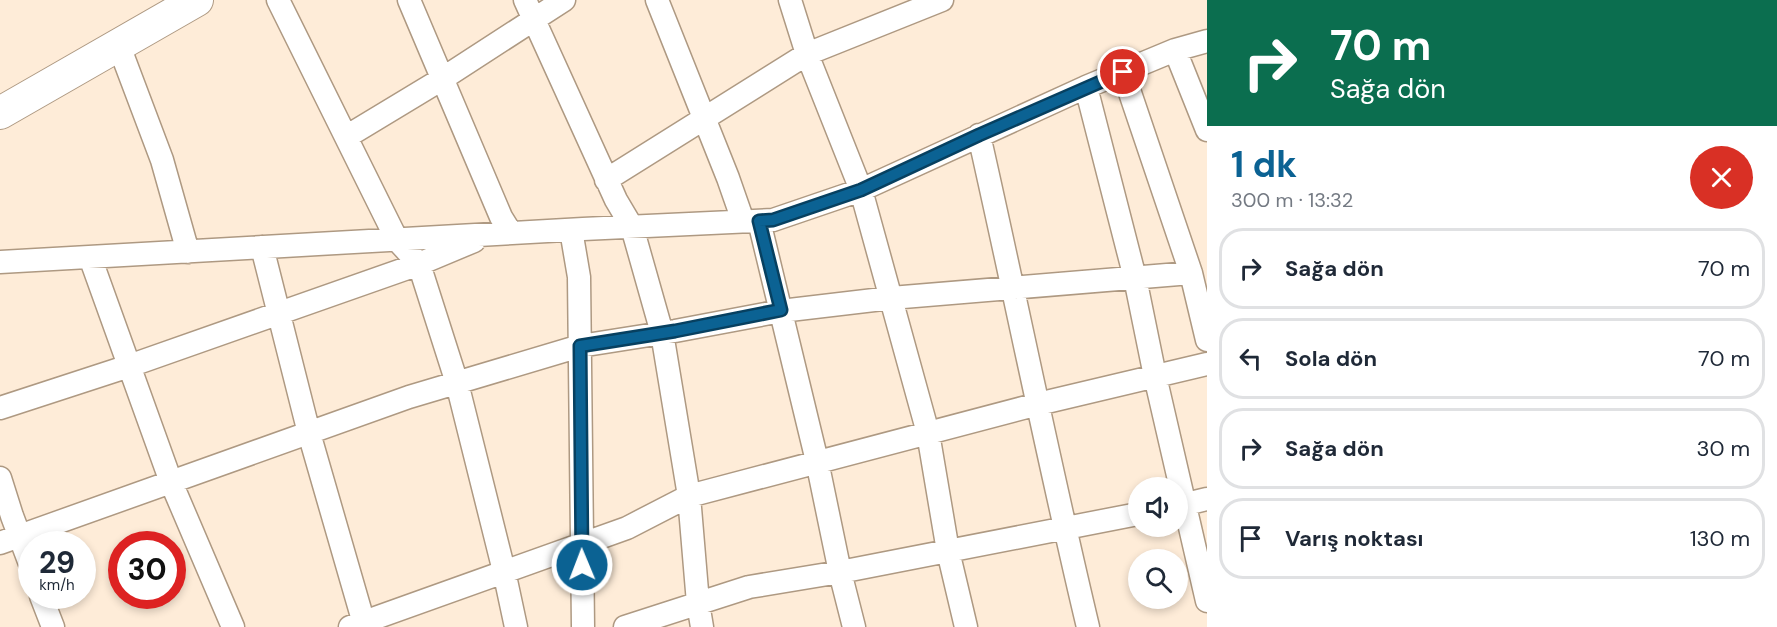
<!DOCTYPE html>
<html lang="tr">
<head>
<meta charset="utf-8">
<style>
	:root { --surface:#fff; --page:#f6f6f7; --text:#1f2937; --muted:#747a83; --line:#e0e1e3; --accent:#0b6293 }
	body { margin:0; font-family:"DM Sans",sans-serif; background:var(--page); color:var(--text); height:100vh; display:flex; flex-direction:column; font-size:22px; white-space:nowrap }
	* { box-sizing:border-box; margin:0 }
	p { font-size:20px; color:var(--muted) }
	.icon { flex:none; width:33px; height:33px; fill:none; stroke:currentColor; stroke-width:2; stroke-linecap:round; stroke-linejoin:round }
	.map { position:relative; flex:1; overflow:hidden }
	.side { display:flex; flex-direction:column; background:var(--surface); width:570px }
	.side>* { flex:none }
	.guide { background:#0b6e4f; color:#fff; overflow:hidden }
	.buttons { position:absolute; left:1128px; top:477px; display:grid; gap:12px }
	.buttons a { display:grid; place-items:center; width:60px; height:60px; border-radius:50%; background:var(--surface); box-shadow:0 3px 9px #0003; font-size:30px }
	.speed { position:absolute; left:18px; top:531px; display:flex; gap:12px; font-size:30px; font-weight:700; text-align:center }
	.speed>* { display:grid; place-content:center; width:78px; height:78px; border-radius:50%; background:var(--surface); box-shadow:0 3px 9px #0003; line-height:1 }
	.speed small { font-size:15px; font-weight:400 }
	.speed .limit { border:9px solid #d22; background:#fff; color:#111 }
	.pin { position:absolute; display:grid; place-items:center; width:51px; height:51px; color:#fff; margin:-26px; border:3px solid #fff; border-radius:50%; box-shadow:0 2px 6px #0007 }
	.me { position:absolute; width:66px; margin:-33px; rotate:359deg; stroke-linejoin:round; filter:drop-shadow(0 0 4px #0008) }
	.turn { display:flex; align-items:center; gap:21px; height:126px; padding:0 24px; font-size:27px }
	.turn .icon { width:78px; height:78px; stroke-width:2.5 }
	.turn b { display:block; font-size:42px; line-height:51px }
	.round { display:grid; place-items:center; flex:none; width:63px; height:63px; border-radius:32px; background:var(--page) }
	.head { display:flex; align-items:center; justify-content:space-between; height:102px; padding:0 24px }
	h1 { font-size:36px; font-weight:700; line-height:45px; color:var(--accent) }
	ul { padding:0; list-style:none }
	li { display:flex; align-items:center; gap:18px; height:81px; margin:0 12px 9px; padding:0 12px; border:3px solid var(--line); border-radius:24px }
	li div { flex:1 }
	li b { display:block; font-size:22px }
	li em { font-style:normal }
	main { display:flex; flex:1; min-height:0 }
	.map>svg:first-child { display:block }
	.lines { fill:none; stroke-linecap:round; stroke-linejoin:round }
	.street-casing { stroke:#ae9982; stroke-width:25 }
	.secondary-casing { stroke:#ae9982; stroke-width:34 }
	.street { stroke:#fff; stroke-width:22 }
	.secondary { stroke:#fff; stroke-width:32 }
	.route-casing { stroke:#074060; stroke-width:15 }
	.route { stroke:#0b6293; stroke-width:10 }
</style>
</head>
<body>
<main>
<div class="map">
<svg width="1207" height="627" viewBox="0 0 1207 627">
	<rect width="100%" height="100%" fill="#feecd8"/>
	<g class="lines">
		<g class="street-casing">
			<path id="street" d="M278 0 397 240 419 264 457 383 504 571 516 627
				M409 0 501 217 511 233
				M525 0 616 200 632 227 662 333 689 496 698 603 702 627
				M657 0 728 178 743 221
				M790 0 807 54 861 190 928 433 948 551 966 627
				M119 46 162 160 188 252
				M1175 50 1207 130
				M1123 72 1191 273 1207 340
				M1086 87 1135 278 1155 376 1207 601
				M979 135C1016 299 1049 464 1088 627
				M346 137 442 79 564 0
				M606 180 807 54 942 0
				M759 221 817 461 840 572 854 627
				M571 230 579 277 583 627
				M262 247 309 433 365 627
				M90 257 171 482 233 627
				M0 262 583 229 773 220 861 190 1086 87 1175 50 1207 41
				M0 408 129 366 419 264 474 241
				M0 478 12 516 32 569
				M1178 506 1207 499
				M0 543 409 397 580 346 675 331 781 311 891 298 1191 273
				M41 596 53 627
				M350 627 627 528 689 496 1038 404 1207 364
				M625 627 749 587 840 572 1138 514"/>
		</g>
		<g class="secondary-casing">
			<path id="secondary" d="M0 113 197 0"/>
		</g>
		<use href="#street" class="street"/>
		<use href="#secondary" class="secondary"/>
	</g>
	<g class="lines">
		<g class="route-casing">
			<path id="route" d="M582 565 580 346 675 331 781 310 759 221 773 220 861 190 979 135 1123 72"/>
		</g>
		<use href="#route" class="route"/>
	</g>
</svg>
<div class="buttons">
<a><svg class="icon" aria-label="sound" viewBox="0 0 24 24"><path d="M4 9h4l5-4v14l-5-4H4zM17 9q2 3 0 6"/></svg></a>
<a><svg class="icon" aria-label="search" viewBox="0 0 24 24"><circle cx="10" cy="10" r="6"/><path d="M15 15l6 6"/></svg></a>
</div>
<div class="speed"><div>29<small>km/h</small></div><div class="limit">30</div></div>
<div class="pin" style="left:1123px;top:72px;background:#d93025"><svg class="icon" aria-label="arrive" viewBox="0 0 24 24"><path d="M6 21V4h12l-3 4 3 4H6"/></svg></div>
<svg class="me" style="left:582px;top:565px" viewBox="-20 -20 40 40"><circle r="17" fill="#0b6293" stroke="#fff" stroke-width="3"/><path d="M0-11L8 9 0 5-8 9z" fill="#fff"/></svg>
</div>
<section class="side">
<div class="guide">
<div class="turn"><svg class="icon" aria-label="right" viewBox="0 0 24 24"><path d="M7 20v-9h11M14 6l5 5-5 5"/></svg><div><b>70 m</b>Sağa dön</div></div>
</div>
<div class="head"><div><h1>1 dk</h1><p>300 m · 13:32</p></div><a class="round" style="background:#d93025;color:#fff"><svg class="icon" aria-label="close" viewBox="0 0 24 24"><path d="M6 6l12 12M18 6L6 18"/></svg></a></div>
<ul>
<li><svg class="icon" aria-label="right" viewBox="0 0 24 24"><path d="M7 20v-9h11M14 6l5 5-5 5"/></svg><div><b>Sağa dön</b></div><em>70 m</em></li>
<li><svg class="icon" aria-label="left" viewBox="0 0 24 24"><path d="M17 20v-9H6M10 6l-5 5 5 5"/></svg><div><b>Sola dön</b></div><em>70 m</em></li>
<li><svg class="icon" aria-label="right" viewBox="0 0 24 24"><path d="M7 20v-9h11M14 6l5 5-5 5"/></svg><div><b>Sağa dön</b></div><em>30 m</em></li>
<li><svg class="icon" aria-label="arrive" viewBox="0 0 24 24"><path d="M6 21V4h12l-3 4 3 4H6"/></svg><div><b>Varış noktası</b></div><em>130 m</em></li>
</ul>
</section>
</main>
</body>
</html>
